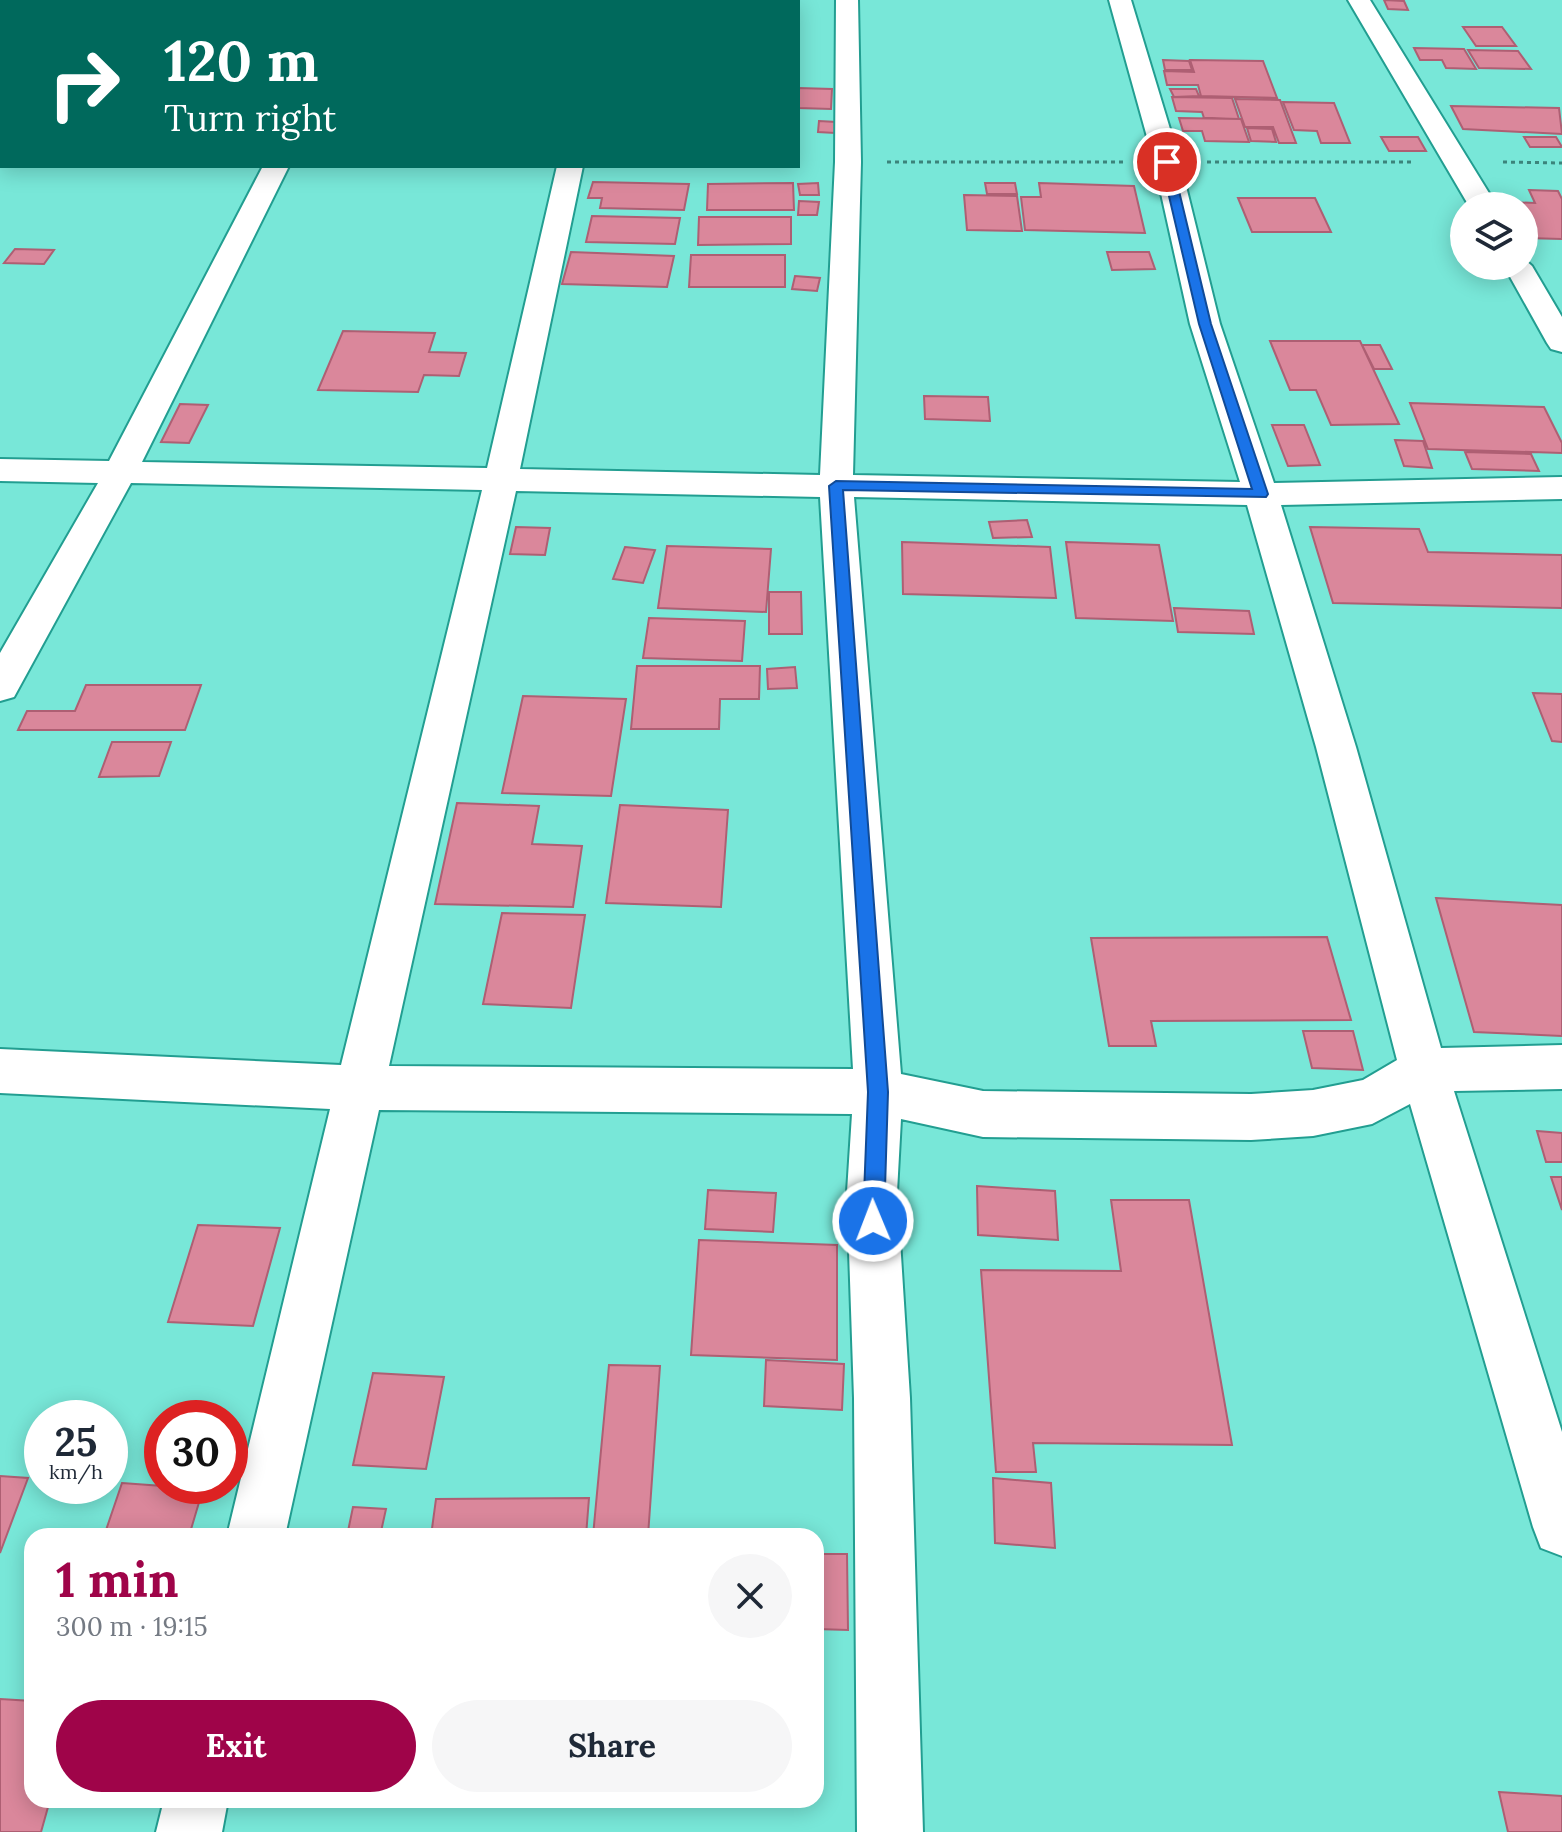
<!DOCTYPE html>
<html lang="en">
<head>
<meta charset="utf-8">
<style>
	:root { --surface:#fff; --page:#f6f6f7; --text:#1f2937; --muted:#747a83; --accent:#9f0449 }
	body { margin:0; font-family:Lora,serif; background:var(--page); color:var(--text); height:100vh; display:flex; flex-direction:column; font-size:30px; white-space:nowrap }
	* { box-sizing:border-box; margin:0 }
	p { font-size:26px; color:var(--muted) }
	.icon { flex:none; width:44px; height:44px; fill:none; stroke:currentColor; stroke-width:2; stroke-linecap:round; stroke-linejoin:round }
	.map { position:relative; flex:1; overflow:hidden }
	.drawer { position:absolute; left:24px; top:1528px; width:800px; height:280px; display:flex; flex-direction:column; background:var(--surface); border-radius:24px; box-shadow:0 4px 20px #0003 }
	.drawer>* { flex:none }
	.banner { position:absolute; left:0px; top:0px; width:800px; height:168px; box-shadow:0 4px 20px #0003; background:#00695c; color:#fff; overflow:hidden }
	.controls { position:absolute; left:1450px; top:192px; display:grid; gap:16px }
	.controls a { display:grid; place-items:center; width:88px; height:88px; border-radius:50%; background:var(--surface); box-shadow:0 4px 20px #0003; font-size:40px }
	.speed { position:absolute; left:24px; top:1400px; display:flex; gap:16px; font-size:40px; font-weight:700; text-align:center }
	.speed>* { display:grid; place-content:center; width:104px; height:104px; border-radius:50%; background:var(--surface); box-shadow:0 4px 20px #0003; line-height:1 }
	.speed small { font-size:20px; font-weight:400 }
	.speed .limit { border:12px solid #d22; background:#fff; color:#111 }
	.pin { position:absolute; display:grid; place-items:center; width:68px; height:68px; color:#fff; margin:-34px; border:4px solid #fff; border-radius:50%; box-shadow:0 2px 8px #0007 }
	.me { position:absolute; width:88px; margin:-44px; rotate:359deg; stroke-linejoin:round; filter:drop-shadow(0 0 6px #0008) }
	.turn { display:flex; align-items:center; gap:28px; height:168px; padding:0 32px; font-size:36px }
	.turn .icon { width:104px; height:104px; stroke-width:2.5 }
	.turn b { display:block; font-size:56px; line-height:68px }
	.round { display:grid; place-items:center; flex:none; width:84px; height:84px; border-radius:42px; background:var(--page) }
	.summary { display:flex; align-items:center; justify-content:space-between; height:136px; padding:0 32px }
	h1 { font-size:48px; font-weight:800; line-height:60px; color:var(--accent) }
	.primary-button { display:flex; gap:16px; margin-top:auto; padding:16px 32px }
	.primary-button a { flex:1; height:92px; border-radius:48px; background:var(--accent); color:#fff; font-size:32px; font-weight:800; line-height:92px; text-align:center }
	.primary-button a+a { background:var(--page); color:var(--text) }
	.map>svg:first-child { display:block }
	.building { fill:#da879b; stroke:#ae5f73; stroke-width:2 }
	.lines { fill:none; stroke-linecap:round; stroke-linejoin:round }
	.minor-casing { stroke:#229e91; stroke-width:4 }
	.path { stroke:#3b847b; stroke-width:3; stroke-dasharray:4 4; stroke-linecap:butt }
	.minor { fill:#fff; fill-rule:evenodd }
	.route { fill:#1a73e8; stroke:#114b97; stroke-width:2 }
</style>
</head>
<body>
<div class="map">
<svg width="1562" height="1832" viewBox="0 0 1562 1832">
	<rect width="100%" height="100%" fill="#78e7d8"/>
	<path class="building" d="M1384 0 1404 1 1408 10 1388 9Z
		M1463 27H1502L1516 46H1476Z
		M1414 48 1464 49 1476 69 1446 68 1442 60H1420Z
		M1468 50 1518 51 1531 69 1479 68Z
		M1163 60 1189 61 1192 70H1165Z
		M1190 60 1263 61 1277 98 1201 96 1198 85H1167L1164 71 1194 72Z
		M798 88 832 89 831 109 798 108Z
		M1170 89H1196L1199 96 1174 97Z
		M1172 97 1232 98 1239 119 1204 118 1202 112 1176 111Z
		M1235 99 1280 100 1296 143H1279L1273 127H1245Z
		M1283 102 1334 103 1350 143H1321L1317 131 1294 130Z
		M1451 106 1559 108 1562 134 1463 129Z
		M1179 118 1241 119 1249 142 1205 141 1202 131H1183Z
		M819 121 836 122 835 133 818 132Z
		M1247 128 1272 129 1276 142 1251 141Z
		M1381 137H1418L1426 151H1389Z
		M1524 137H1556L1562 147H1530Z
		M593 182 689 184 684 210 600 208 602 198H588Z
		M793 183 794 210H707L708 184Z
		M818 183 819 195H800L798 184Z
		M985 183H1015L1017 194H987Z
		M1039 183 1134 186 1145 233 1025 230 1021 197H1041Z
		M1529 190 1558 191 1562 199V239L1525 238 1524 206H1508L1507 202 1535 203Z
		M964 195 1017 196 1022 231 967 230Z
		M1238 198H1315L1331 232H1252Z
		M799 201 819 202 817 215H798Z
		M592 216 680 218 675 244 586 242Z
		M699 217H791V244L698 245Z
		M15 249 54 250 44 264 4 263Z
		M571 252 674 256 667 287 562 284Z
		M1107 252H1149L1155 269 1112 270Z
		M691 255H785V287H689Z
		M795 276 820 278 817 291 792 289Z
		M343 331 435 333 429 352 466 353 459 376 424 375 418 392 318 390Z
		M1270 341H1360L1399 424 1331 425 1316 390H1290Z
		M1362 345H1380L1392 369H1374Z
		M924 396 988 397 990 421 925 419Z
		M1410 403 1544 407 1562 443V453L1428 449Z
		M180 404 208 405 189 443 161 442Z
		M1272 425H1304L1320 465 1288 466Z
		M1395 440 1423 441 1432 468 1404 466Z
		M1465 452 1531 454 1539 471 1472 469Z
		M1027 520 1032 537 993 538 989 522Z
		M516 527 550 528 545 555 510 554Z
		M1310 527 1419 529 1428 552 1562 555V608L1333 603Z
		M902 542 1050 547 1056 598 903 594Z
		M1066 542 1159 545 1173 621 1076 618Z
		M667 546 771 549 766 612 658 608Z
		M625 547 655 550 643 583 613 579Z
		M769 592H801L802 634H769Z
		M1174 608 1249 611 1254 634 1178 632Z
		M649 618 745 621 742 661 643 658Z
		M637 666H760L759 699H720L719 729H631Z
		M795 667 797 688 768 689 767 669Z
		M86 685H201L185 730H18L27 711H75Z
		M1533 693 1562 694V742L1552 741Z
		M523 696 626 699 611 796 502 793Z
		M112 742H171L159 776 99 777Z
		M457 803 539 806 532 844 582 846 573 907 435 904Z
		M620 805 728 810 721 907 606 903Z
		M1436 898 1562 905V1036L1474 1032Z
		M502 913 585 915 571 1008 483 1004Z
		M1327 937 1351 1020 1151 1021 1156 1046H1109L1091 938Z
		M1303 1031H1353L1363 1070 1312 1068Z
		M1537 1131 1562 1133V1162H1546Z
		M1551 1177H1562V1210Z
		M977 1186 1055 1191 1058 1240 978 1235Z
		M708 1190 776 1193 773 1232 705 1229Z
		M1111 1200H1189L1232 1445 1033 1443 1036 1472H996L981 1270 1121 1271Z
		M198 1225 280 1228 253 1326 168 1322Z
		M699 1240 837 1245V1360L691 1355Z
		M766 1360 844 1364 842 1410 764 1406Z
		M609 1365 660 1366 648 1536H593Z
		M373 1373 444 1377 426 1469 353 1465Z
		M0 1476 28 1478 0 1553Z
		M993 1478 1051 1483 1055 1548 995 1543Z
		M122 1483 203 1489 189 1536H104Z
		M589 1498 586 1536H431L436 1499Z
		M353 1507 386 1509 380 1536H347Z
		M816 1554H847L848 1630 816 1629Z
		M0 1699 32 1701V1800H50L41 1832H0Z
		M1499 1792 1562 1796V1832H1508Z"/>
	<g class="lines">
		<g class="minor-casing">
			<path id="minor" d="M836 0H858L861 162 853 475 1240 482 1190 324 1154 162 1109 0H1131L1180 162 1220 324 1274 483 1562 477V499L1281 505 1356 747 1441 1048 1562 1045V1089L1454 1091 1562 1432V1556L1541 1548 1533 1527 1410 1104 1372 1124 1313 1136 1251 1140 983 1137 901 1119 897 1192 910 1398 923 1832H857L854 1398 847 1192 852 1114 379 1110 285 1536H227L330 1109 0 1093V1049L341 1065 482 490 131 483 14 697 0 701V653L98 483 0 481V459L109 461 263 166H289L142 462 487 468 557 166H583L520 469 820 475 835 162ZM516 491 820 497 853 1069 389 1066ZM854 497 1247 505 1316 747 1397 1060 1363 1080 1313 1090 1251 1094 983 1091 901 1074Z
				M1348 0H1370L1497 206H1469Z
				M2 141V159L0 160V142Z
				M1524 259 1532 266 1562 317V352L1551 349 1547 343 1504 266H1524Z
				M164 1800H228L222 1832H156Z"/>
		</g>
		<path class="path" d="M887 162H1125
			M1207 162H1413
			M1503 162 1562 163"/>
		<use href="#minor" class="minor"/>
	</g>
	<path class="route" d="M1167 159 1172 162 1211 324 1268 494 1266 497 843 490 888 1092 884 1221 881 1229 873 1232 866 1229 863 1221 868 1092 829 486 836 481 1252 489 1199 324 1161 162Z"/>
</svg>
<div class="controls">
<a><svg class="icon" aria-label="layers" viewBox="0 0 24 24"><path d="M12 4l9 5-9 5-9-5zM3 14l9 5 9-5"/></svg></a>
</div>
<div class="speed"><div>25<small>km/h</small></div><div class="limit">30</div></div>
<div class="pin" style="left:1167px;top:162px;background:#d93025"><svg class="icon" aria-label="arrive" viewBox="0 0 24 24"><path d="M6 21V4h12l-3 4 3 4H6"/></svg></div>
<svg class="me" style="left:873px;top:1221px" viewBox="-20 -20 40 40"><circle r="17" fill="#1a73e8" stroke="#fff" stroke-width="3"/><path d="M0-11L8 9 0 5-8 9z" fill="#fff"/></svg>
<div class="banner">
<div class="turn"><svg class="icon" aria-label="right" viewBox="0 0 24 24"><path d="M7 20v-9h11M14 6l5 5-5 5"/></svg><div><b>120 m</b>Turn right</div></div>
</div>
<section class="drawer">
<div class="summary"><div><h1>1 min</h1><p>300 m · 19:15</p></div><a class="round"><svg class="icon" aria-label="close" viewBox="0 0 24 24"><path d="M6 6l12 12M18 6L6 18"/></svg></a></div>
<div class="primary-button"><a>Exit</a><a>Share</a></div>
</section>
</div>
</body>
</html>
